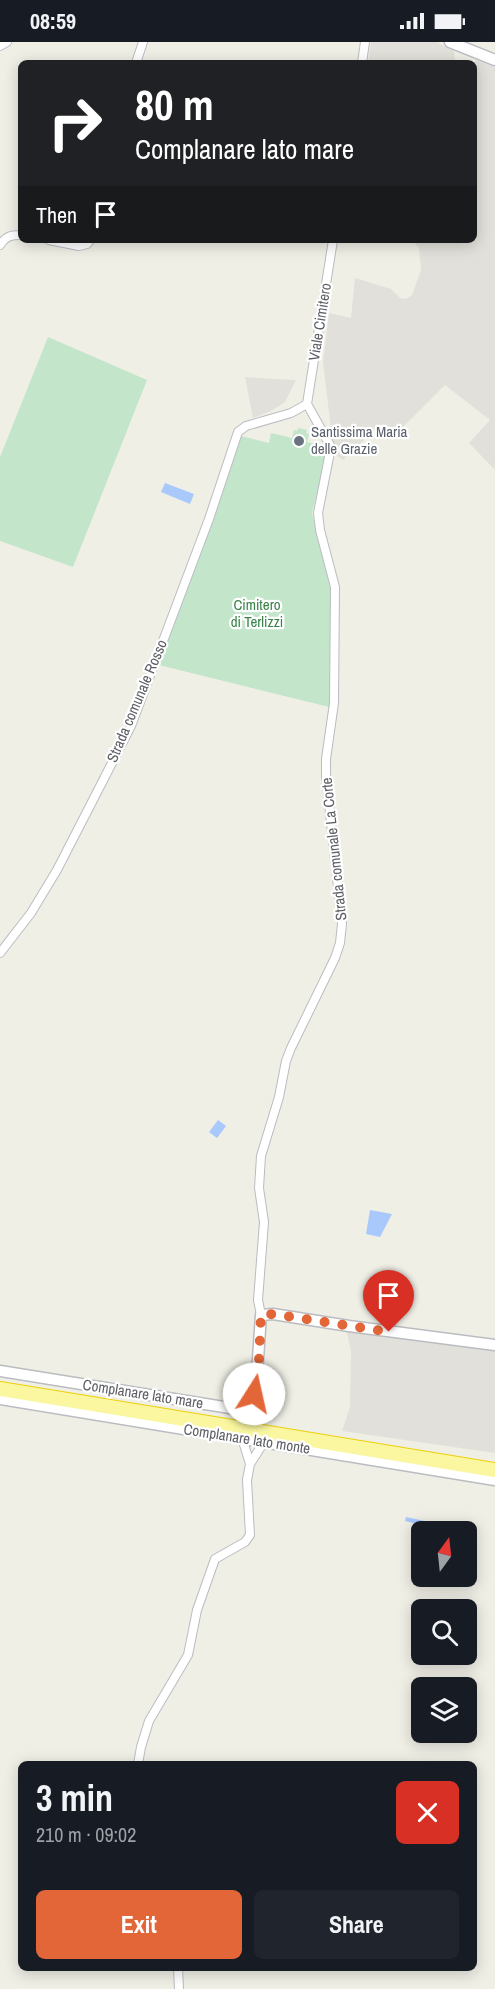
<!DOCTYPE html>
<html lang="en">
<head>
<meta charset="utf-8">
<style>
	:root { --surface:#171b24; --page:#20242c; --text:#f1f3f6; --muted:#9ea1a6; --accent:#e36638 }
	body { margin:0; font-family:"Archivo Narrow",sans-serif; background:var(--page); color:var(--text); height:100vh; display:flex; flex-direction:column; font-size:22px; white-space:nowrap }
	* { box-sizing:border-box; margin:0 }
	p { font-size:20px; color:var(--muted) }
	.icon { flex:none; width:33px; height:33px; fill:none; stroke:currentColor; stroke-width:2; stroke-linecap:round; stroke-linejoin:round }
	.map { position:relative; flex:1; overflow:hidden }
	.details { position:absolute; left:18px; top:1719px; width:459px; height:210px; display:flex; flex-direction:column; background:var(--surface); border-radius:9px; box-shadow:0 3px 15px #0003 }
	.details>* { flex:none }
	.banner { position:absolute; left:18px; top:18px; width:459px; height:183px; border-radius:9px; box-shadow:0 3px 15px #0003; background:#202124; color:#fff; overflow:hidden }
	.needle { width:39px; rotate:15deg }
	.tools { position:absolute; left:411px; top:1479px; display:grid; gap:12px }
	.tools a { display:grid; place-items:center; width:66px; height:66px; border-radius:9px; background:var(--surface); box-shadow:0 3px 15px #0003; font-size:30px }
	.pin { position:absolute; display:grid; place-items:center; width:51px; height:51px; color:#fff; margin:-62px -26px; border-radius:50% 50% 50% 0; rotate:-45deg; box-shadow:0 0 6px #0007 }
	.pin .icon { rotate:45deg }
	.me { position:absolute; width:66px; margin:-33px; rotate:10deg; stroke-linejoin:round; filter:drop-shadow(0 0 4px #0008) }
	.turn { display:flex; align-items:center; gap:21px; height:126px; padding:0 18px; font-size:27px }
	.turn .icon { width:78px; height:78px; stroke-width:2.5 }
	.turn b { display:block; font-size:42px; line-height:51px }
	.then { display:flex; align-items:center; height:57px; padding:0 18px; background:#0003; gap:12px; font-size:22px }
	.round { display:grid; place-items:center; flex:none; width:63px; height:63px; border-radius:9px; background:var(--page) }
	.head { display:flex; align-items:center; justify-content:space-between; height:102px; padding:0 18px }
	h1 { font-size:36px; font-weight:700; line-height:45px }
	.action { display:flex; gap:12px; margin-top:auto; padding:12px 18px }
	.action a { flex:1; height:69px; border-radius:9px; background:var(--accent); color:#fff; font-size:24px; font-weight:700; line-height:69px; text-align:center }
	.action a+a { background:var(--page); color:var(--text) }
	.status { display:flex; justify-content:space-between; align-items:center; height:42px; padding:0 30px; background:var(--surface); direction:ltr }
	.status svg { height:16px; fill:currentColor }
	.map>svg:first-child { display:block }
	.industrial { fill:#e1e0da }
	.green { fill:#c3e5ca }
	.water { fill:#a9c8fc }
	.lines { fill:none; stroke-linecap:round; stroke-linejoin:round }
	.minor-casing { stroke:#babcc1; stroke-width:10 }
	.tertiary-casing { stroke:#babcc1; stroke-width:13 }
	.secondary-casing { stroke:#bbbcc3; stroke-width:13 }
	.trunk-casing { stroke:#ecd009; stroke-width:16 }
	.minor { stroke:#fff; stroke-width:8 }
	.tertiary { stroke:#fff; stroke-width:10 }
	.secondary { stroke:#fff; stroke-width:10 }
	.trunk { stroke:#faf7a0; stroke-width:14 }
	.route { stroke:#e36638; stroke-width:10; stroke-dasharray:0 18 }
	.worship-dot { fill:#6b7280; stroke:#fff; stroke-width:2 }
	.labels { text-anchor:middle; stroke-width:4.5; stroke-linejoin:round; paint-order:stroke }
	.street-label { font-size:15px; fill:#5d5f65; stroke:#fff }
	.worship-label { font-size:15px; fill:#5b616d; stroke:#fff; text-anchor:start }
	.park-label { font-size:15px; fill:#388249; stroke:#fff }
</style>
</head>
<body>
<div class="status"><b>08:59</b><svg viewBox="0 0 49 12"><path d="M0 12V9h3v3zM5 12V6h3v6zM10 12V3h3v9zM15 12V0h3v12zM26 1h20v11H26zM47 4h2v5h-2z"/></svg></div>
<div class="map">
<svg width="495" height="1947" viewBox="0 0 495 1947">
	<rect width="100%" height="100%" fill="#efefe6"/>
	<path class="industrial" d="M371 0H437L454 9 455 21H368Z
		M476 18 495 24V428L469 401 490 378 445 343 396 392 381 382 343 418 334 412 323 320 329 271 351 276 355 236 391 247 400 256 406 257 412 253 421 228 419 206 412 198H474V25Z
		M245 335 274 337 296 338 285 360 271 369 253 376Z
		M346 1287 495 1307V1411L342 1389 350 1365 351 1309Z"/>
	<path class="green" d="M48 295 147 338 73 525 0 499V415Z
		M298 386 307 388 306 391 309 392 307 400 328 406 312 471 331 549 329 665 159 623C188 547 216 471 241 394L269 401 271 391 292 396 294 388 297 389Z"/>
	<path class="water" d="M165 441 194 452 190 462 161 450Z
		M218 1078 226 1084 217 1096 209 1090Z
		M370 1168 392 1172 380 1195 366 1192Z
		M406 1475 439 1482 438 1487 405 1479Z"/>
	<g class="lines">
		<g class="minor-casing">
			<path id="minor" d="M0 4 7 0
				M136 21 143 0
				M362 21 365 0
				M49 198 79 204 87 202 90 198
				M0 203C6 194 11 193 21 193
				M307 362 333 198
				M0 911 31 871 57 828 131 684 209 477 238 390 246 384 291 371 307 362
				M261 1273 258 1258 264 1180 259 1146 261 1114 279 1055 286 1019 291 1006 335 916 340 901 342 882 326 734V717L334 661 335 545 320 488 318 471 331 405 307 362
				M242 1396 250 1422
				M138 1722 141 1705 149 1679 188 1613 197 1568 215 1517 245 1500 250 1493 247 1438 250 1422 264 1400
				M178 1926 179 1947"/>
		</g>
		<g class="tertiary-casing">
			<path id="tertiary" d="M0 1329 230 1366 247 1360 256 1346 261 1273 273 1272 349 1284 495 1303
				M0 1357 495 1438"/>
		</g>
		<g class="secondary-casing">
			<path id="secondary" d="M450 0 495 18"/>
		</g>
		<g class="trunk-casing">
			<path id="trunk" d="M0 1347 495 1428"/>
		</g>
		<use href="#minor" class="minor"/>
		<use href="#tertiary" class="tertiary"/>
		<use href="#secondary" class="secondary"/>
		<use href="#trunk" class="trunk"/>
	</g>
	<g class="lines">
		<path class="route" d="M254 1352 258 1341 261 1273 273 1272 389 1290"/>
	</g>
	<circle class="worship-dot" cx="299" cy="399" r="6"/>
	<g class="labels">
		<g class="street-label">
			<text transform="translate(320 280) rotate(-81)" y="5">Viale Cimitero</text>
			<text transform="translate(137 659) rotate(-67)" y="5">Strada comunale Rosso</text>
			<text transform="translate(334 807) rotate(-96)" y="5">Strada comunale La Corte</text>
			<text transform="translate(143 1352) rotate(9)" y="5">Complanare lato mare</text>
			<text transform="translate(247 1397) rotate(9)" y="5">Complanare lato monte</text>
		</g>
		<g class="worship-label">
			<text x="311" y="395">Santissima Maria<tspan x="311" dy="17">delle Grazie</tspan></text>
		</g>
		<g class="park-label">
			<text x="257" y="568">Cimitero<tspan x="257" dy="17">di Terlizzi</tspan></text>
		</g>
	</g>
</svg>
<div class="tools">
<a><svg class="needle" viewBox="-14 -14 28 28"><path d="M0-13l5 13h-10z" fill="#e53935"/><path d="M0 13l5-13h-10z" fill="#9ea1a6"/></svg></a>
<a><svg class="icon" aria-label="search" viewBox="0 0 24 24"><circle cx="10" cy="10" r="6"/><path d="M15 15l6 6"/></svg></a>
<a><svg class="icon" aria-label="layers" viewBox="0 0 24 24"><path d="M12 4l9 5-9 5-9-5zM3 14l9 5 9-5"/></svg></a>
</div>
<div class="pin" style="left:389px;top:1290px;background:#d93025"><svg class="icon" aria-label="arrive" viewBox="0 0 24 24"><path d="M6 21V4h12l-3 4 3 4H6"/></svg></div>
<svg class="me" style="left:254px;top:1352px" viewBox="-20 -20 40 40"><circle r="19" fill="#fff"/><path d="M0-13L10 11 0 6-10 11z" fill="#e36638"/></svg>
<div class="banner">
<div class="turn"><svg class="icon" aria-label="right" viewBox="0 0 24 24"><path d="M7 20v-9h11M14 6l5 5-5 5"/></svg><div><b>80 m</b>Complanare lato mare</div></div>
<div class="then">Then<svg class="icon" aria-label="arrive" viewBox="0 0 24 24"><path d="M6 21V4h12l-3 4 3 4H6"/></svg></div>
</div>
<section class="details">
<div class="head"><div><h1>3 min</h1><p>210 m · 09:02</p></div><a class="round" style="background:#d93025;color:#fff"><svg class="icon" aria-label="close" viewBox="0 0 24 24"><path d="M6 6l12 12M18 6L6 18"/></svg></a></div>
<div class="action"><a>Exit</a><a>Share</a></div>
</section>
</div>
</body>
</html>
